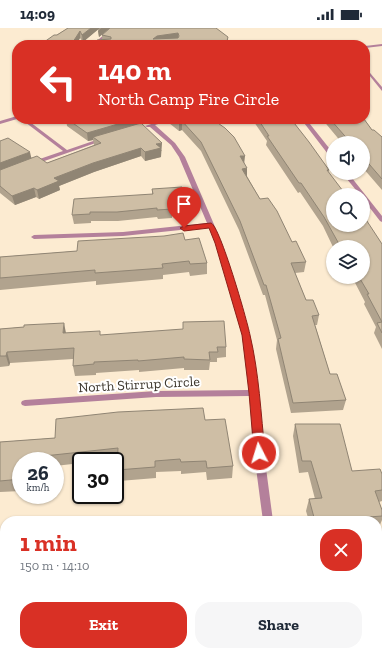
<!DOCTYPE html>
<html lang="en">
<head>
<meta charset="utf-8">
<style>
	:root { --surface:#fff; --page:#f6f6f7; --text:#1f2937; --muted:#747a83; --accent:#d93025 }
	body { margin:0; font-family:"Zilla Slab",serif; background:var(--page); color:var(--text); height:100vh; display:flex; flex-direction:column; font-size:15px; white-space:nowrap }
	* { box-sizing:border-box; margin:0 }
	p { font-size:13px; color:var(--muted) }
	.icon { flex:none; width:22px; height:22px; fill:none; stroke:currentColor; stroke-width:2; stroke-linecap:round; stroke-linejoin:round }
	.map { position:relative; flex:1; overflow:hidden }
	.details { position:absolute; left:0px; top:488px; width:382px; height:140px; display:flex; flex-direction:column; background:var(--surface); border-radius:16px 16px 0 0; box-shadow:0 1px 3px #0004 }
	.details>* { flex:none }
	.hud { position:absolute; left:12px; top:12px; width:358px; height:84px; border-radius:16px; box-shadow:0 1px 3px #0004; background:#d93025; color:#fff; overflow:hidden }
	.buttons { position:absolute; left:326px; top:108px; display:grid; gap:8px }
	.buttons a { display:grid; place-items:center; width:44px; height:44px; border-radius:50%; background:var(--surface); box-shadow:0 1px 3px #0004; font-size:20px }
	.speed { position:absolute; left:12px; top:424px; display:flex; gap:8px; font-size:20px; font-weight:700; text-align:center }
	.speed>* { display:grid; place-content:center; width:52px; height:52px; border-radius:50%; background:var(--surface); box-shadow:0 1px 3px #0004; line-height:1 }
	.speed small { font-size:10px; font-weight:400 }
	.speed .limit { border:2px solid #111; border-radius:6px; background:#fff; color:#111 }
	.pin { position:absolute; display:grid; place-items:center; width:34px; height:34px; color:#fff; margin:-41px -17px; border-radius:50% 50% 50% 0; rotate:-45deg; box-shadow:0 0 4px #0007 }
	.pin .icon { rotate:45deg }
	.me { position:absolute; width:44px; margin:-22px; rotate:355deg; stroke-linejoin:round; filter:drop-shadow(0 0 3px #0008) }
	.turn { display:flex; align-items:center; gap:14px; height:84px; padding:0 20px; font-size:18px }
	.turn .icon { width:52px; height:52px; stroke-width:2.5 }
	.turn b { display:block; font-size:28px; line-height:34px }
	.round { display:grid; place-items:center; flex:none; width:42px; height:42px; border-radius:16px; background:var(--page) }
	.summary { display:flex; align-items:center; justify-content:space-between; height:68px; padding:0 20px }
	h1 { font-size:24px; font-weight:700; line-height:30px; color:var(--accent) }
	.action { display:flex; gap:8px; margin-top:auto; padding:8px 20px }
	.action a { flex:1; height:46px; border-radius:16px; background:var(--accent); color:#fff; font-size:16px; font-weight:700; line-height:46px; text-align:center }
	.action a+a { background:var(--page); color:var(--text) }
	.status { display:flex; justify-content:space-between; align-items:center; height:28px; padding:0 20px; background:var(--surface); direction:ltr }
	.status svg { height:11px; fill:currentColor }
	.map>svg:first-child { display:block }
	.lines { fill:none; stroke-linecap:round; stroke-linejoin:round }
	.service { fill:#b4809b; fill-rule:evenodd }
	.minor { fill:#b4809b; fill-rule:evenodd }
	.tertiary { fill:#b4809b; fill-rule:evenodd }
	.wall { fill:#b1a38e }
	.shaded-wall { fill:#908574 }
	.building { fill:#cebea5; stroke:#908574; fill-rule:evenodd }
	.route { fill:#d93025; stroke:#8d1f18 }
	.labels { text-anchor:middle; stroke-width:4; stroke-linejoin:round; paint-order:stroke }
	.street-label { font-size:14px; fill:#3a342a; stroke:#fff }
</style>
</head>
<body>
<div class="status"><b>14:09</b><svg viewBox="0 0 49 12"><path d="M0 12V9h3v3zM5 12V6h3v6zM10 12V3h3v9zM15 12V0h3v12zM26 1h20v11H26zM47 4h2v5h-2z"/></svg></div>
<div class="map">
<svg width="382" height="628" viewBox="0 0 382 628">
	<rect width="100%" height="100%" fill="#fcebd1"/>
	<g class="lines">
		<path class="service" d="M365 39 382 59V63L365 42Z"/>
		<path class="minor" d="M112 0H116L96 17H92Z
			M21 91H26L67 122 102 110 107 111 33 137 30 135 31 134 63 123Z
			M167 91H174L155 97 175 115 185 129 222 215 238 263 250 307 258 365 264 425 273 493H263L254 425 250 368 156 369 25 378 22 377 21 375 22 373 25 372 156 363 249 362 242 307 216 215 209 199 123 208 34 211 31 209 34 207 123 204 207 195 179 129 171 117 150 99H147L145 98Z
			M301 91H306L333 125V131L331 130Z
			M342 145H348L382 188V194L380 193 363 171V167H360Z
			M289 623H301L302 628H290Z"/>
		<path class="tertiary" d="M382 16V18L365 20V18Z
			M17 88V91L0 96V93Z"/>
	</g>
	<path class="wall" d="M68 0H110L99 9 98 1 83 14 80 10 76 17H40Z
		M110 0 228 9V16L102 12V7Z
		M66 91H136L137 96 162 123H161V129L145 133 141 128 94 144 59 158 60 162 39 171 36 169 15 177 0 165V113L32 130 47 135 94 117 93 112 88 113 67 98Z
		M169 91H212L244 135 247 148 260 171 306 234 304 244 295 245 306 272 319 287 317 297H315L330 346 346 372 343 382 291 385 276 321 277 312 265 267H263L239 202 201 123 182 102 179 103 169 95Z
		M252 91H291L329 142 328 144 382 216V321L374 305 376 299 364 276 365 274 352 249H363V219H333L323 198 300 164 298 165 266 117 267 113Z
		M322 91H364L372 102 382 109V162L363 140V115H342Z
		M152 161 188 172V181L183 182V184L172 185V190L158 191 157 189 118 193H91V195L74 196 72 187 152 166Z
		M185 212 207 235V246L190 248 189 244 163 247V251L96 257V253L0 262V229L77 223Z
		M24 299 66 305 101 307 226 319V329L217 330V334H210L209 342H184V340L139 344V342L96 345V347L75 348 73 338V331L10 335 9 338 0 339V301Z
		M205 392 233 438 232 450 207 452 206 444 181 446V443L156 444V450L119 453 117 442V431L102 433H81V435L55 438V433H21V463L0 464V414L55 410Z
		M295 396 352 443 382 446V473L379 474 382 482V492L379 499H377V493H309L306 483 309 471H315L308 444 299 445 293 408Z
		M5 553V621H0V554Z
		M127 623H274L273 626 258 628H236V627L226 628H127Z
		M344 623H377L382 628H346Z"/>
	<path class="shaded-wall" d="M91 0H100L83 14 82 7Z
		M101 0H110L99 9 98 3Z
		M80 3V10L76 17H71Z
		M178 5V12L153 11 157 8Z
		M135 91H136L137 98 93 109V112L88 113 87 105Z
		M182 93V102L179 103V94Z
		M162 115 161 129 145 133V124L156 116Z
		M141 120V128L94 144 59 158 60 162 39 171 37 162 54 150 93 135Z
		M30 124 32 133 0 144V135Z
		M240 128H245L244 137Z
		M247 140V149L242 141Z
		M34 160 36 169 15 177 12 168Z
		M64 295 66 305H63Z
		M7 324 10 335 9 338 6 328Z
		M94 623H98V628H94Z"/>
	<path class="building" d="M68 0H91L82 7 80 3 71 17H40L54 7H57Z
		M110 0H216L228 9 226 17H97V12L111 11V9L102 7ZM178 5 179 8 178 10 153 11 157 8Z
		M67 91H135L87 105Z
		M175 91H212L225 100 234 109 245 128H240L247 140 242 141 260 171 268 170 277 183 292 214 296 213 306 234 291 235 306 272H313L319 287 312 288 330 346H337L346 372 293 375 278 311 281 310 266 257H264L240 193 201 114 182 93 179 94Z
		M258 91H291L309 114 329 142H327L346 167H333V197H363V187L382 216V305L377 295 382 294 367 266H369L359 249H363V219H343L341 216H339L324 189 301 155H299L267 108H269Z
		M330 91H364L372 102H374L382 109V151L363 129V115H351Z
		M141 95 162 115 156 116 161 120 145 124 141 120 93 135 54 150 59 153 37 162 34 160 12 168 0 158V142L37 128 47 135 101 115 93 109Z
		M8 110 30 124 0 135V113Z
		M182 159 188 172 182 173 183 175 171 176 172 181 157 182V180L117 184H90V186L72 187 74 171 153 166 152 161Z
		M183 205 185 212 199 210 207 235 190 236 189 233 162 236 163 240 95 245V242L0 250V229L77 223 78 213 164 208Z
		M224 293 226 319H217L218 324H209L210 332 184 331V329L138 333V332L94 334V336L73 338 74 320 7 324 6 328H0V301L24 299V297L64 295 63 305 100 303V307L183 301V294Z
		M203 380 205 392 225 391 233 438 207 440 206 433 181 434 180 431 155 433V439L117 442 118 420 44 428 43 433H21V451L0 453V414L55 410 56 391 118 384Z
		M295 396H340L352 443 380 441 382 446V462L375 463 382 482V488L315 493 309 471 322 470 311 433H302Z
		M377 523H382V628H378L377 627 369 628H354L353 623H377Z
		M5 553V610H0V554Z
		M34 623H94V628H33Z
		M127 623H188V626L170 628H127Z"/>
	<path class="route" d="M211 195C220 198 247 292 250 307 259 345 261 386 265 425L263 428 259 430 255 428 254 425 249 365 242 307 215 215 209 200 184 203 180 200 184 198Z"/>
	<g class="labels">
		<g class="street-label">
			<text transform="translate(139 356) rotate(-3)" y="5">North Stirrup Circle</text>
		</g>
	</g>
</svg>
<div class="buttons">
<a><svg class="icon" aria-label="sound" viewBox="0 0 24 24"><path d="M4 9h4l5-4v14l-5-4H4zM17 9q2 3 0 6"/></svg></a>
<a><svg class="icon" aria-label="search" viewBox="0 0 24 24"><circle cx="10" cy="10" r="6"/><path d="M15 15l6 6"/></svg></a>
<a><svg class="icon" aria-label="layers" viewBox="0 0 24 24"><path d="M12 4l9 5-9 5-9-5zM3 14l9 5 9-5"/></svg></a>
</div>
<div class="speed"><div>26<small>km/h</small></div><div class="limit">30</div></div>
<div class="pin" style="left:184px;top:200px;background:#d93025"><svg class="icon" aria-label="arrive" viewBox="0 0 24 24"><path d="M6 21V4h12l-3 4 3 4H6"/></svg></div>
<svg class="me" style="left:259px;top:425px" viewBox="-20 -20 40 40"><circle r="17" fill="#d93025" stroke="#fff" stroke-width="3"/><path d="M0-11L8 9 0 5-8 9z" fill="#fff"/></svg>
<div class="hud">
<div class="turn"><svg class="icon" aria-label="left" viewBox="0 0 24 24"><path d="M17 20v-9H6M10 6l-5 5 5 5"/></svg><div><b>140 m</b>North Camp Fire Circle</div></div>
</div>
<section class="details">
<div class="summary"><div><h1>1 min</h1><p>150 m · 14:10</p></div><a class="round" style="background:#d93025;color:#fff"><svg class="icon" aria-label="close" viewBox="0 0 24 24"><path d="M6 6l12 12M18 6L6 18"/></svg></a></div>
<div class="action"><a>Exit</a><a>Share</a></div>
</section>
</div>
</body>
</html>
